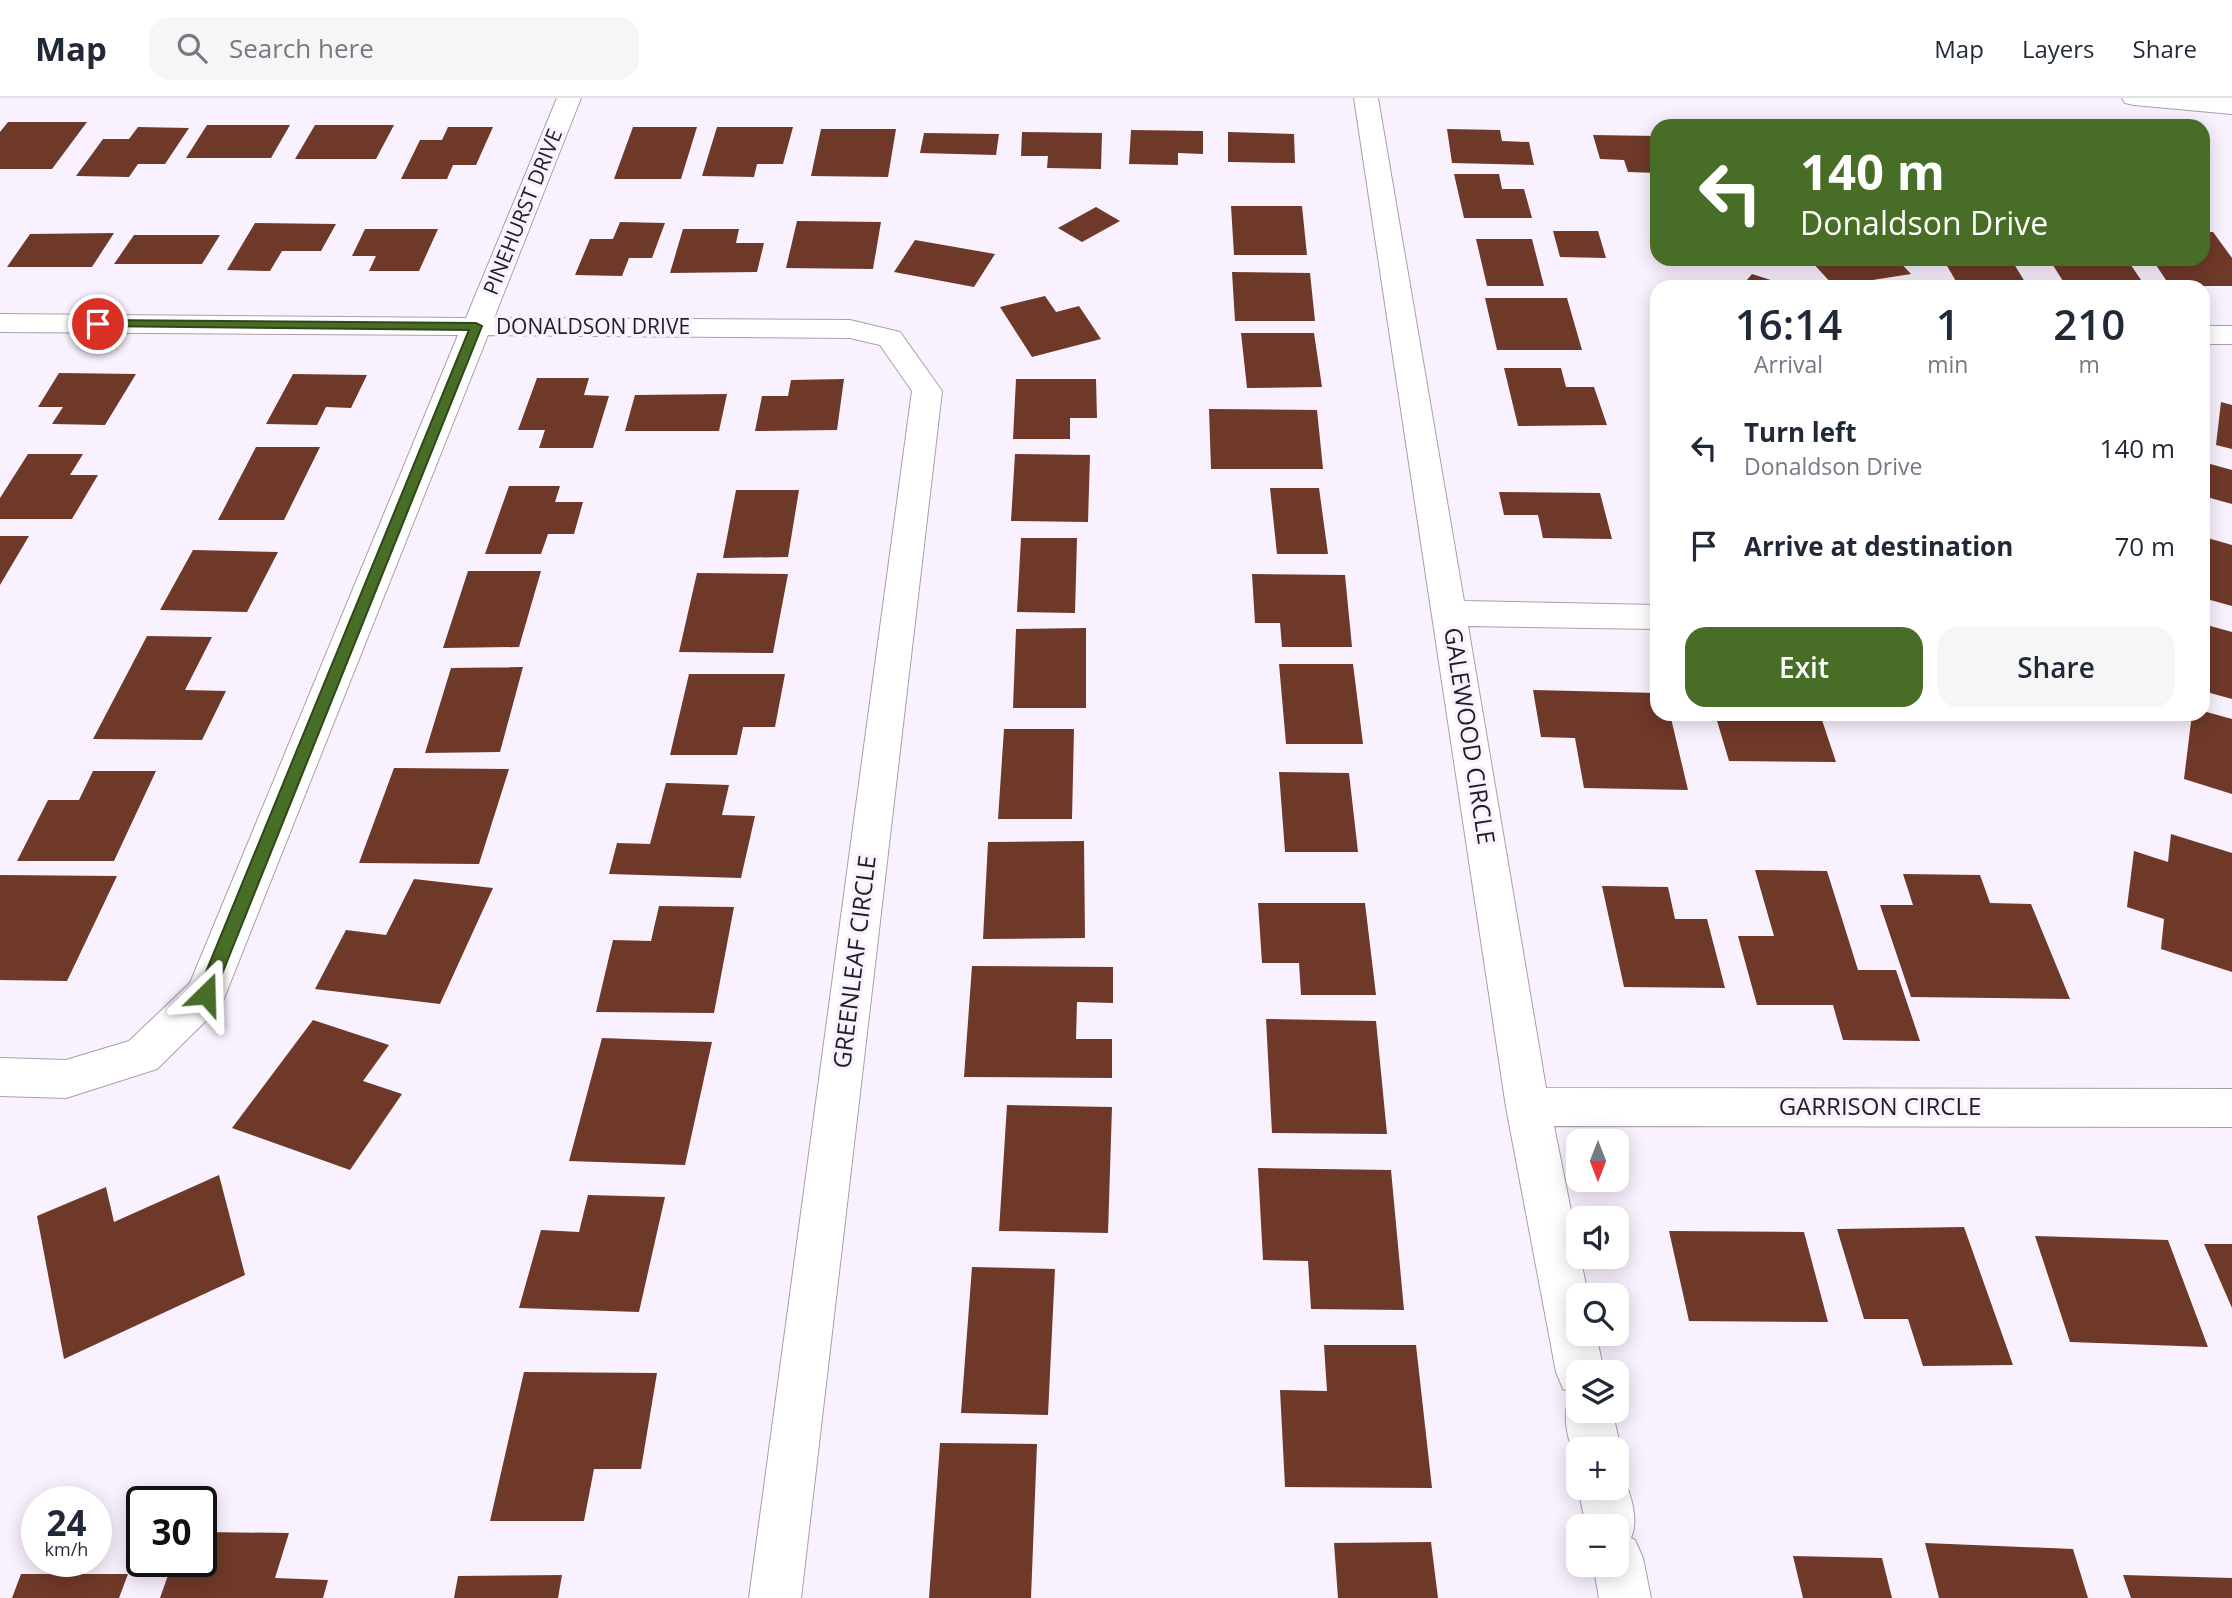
<!DOCTYPE html>
<html lang="en">
<head>
<meta charset="utf-8">
<style>
	:root { --surface:#fff; --page:#f6f6f7; --text:#1f2937; --muted:#747a83; --line:#e0e1e3; --accent:#486d26 }
	body { margin:0; font-family:"Open Sans",sans-serif; background:var(--page); color:var(--text); height:100vh; display:flex; flex-direction:column; font-size:26px; white-space:nowrap }
	* { box-sizing:border-box; margin:0 }
	p { font-size:23px; color:var(--muted) }
	.icon { flex:none; width:38px; height:38px; fill:none; stroke:currentColor; stroke-width:2; stroke-linecap:round; stroke-linejoin:round }
	.map { position:relative; flex:1; overflow:hidden }
	.sheet { position:absolute; left:1650px; top:182px; width:560px; height:441px; display:flex; flex-direction:column; background:var(--surface); border-radius:21px; box-shadow:0 4px 18px #0003 }
	.sheet>* { flex:none }
	.hud { position:absolute; left:1650px; top:21px; width:560px; height:147px; border-radius:21px; box-shadow:0 4px 18px #0003; background:#486d26; color:#fff; overflow:hidden }
	.needle { width:46px; rotate:180deg }
	.controls { position:absolute; left:1566px; top:1031px; display:grid; gap:14px }
	.controls a { display:grid; place-items:center; width:63px; height:63px; border-radius:14px; background:var(--surface); box-shadow:0 4px 18px #0003; font-size:35px }
	.speed { position:absolute; left:21px; top:1388px; display:flex; gap:14px; font-size:35px; font-weight:700; text-align:center }
	.speed>* { display:grid; place-content:center; width:91px; height:91px; border-radius:50%; background:var(--surface); box-shadow:0 4px 18px #0003; line-height:1 }
	.speed small { font-size:18px; font-weight:400 }
	.speed .limit { border:4px solid #111; border-radius:10px; background:#fff; color:#111 }
	.pin { position:absolute; display:grid; place-items:center; width:60px; height:60px; color:#fff; margin:-30px; border:4px solid #fff; border-radius:50%; box-shadow:0 2px 7px #0007 }
	.me { position:absolute; width:77px; margin:-38px; rotate:22deg; stroke-linejoin:round; filter:drop-shadow(0 0 5px #0008) }
	.turn { display:flex; align-items:center; gap:24px; height:147px; padding:0 35px; font-size:32px }
	.turn .icon { width:91px; height:91px; stroke-width:2.5 }
	.turn b { display:block; font-size:49px; line-height:60px }
	.eta { display:flex; justify-content:space-evenly; align-items:center; height:119px; text-align:center }
	.eta b { font-size:42px; font-weight:600; line-height:49px }
	.button { display:flex; gap:14px; margin-top:auto; padding:14px 35px }
	.button a { flex:1; height:80px; border-radius:21px; background:var(--accent); color:#fff; font-size:28px; font-weight:600; line-height:80px; text-align:center }
	.button a+a { background:var(--page); color:var(--text) }
	ul { padding:0; list-style:none }
	li { display:flex; align-items:center; gap:21px; height:98px; padding:0 35px }
	li div { flex:1 }
	li b { display:block; font-size:26px }
	li em { font-style:normal }
	header { display:flex; align-items:center; gap:42px; box-sizing:border-box; height:98px; padding:0 35px; background:var(--surface); border-bottom:2px solid var(--line) }
	header strong { font-size:33px }
	nav { display:flex; gap:38px; margin-inline-start:auto; font-size:24px }
	.search { width:490px; height:63px; background:var(--page); display:flex; align-items:center; gap:18px; box-sizing:border-box; padding:0 24px; border-radius:21px; color:var(--muted); font-size:26px }
	.map>svg:first-child { display:block }
	.building { fill:#6f3929 }
	.lines { fill:none; stroke-linecap:round; stroke-linejoin:round }
	.minor-casing { stroke:#a89fad; stroke-width:2 }
	.minor { fill:#fff; fill-rule:evenodd }
	.route { fill:#486d26; stroke:#2f4719; stroke-width:2 }
	.labels { text-anchor:middle; stroke-width:7; stroke-linejoin:round; paint-order:stroke }
	.far-street-label { font-size:21px; fill:#211d23; stroke:#f9f1fe }
	.street-label { font-size:24px; fill:#211d23; stroke:#f9f1fe }
</style>
</head>
<body>
<header>
<strong>Map</strong>
<div class="search"><svg class="icon" aria-label="search" viewBox="0 0 24 24"><circle cx="10" cy="10" r="6"/><path d="M15 15l6 6"/></svg>Search here</div>
<nav><a>Map</a><a>Layers</a><a>Share</a></nav>
</header>
<div class="map">
<svg width="2232" height="1500" viewBox="0 0 2232 1500">
	<rect width="100%" height="100%" fill="#f9f1fe"/>
	<path class="building" d="M8 24H87L52 71H0V34Z
		M207 27H290L271 60H186Z
		M315 27H394L376 61H295Z
		M138 29 189 30 165 66H138L129 79 76 78 103 41H129Z
		M448 29H493L476 67H453L447 81H401L420 42H442Z
		M633 29H697L681 81H614Z
		M717 29H793L783 66H757L754 79 702 78Z
		M821 31H896L888 79 811 78Z
		M1447 31 1500 32 1502 43 1529 44 1534 67 1452 65Z
		M1131 32 1203 33V56L1178 55V67L1129 66Z
		M1022 34 1102 35 1101 71 1047 70 1048 58H1021Z
		M1228 34 1294 36 1295 65 1228 64Z
		M924 35 999 36 996 57 920 55Z
		M1593 37 1657 38V75L1628 74 1624 62 1600 61Z
		M1454 76H1499L1502 91H1524L1532 120H1464Z
		M1231 108H1302L1307 157H1234Z
		M1096 109 1120 123 1082 144 1058 130Z
		M797 123 881 124 873 171 786 170Z
		M620 124 665 125 652 160H629L622 178 575 177 590 141H613Z
		M255 125 336 126 321 153H282L270 173 227 172Z
		M365 131H438L419 173H369L376 158H352Z
		M683 131H739L736 145H764L757 174 670 175Z
		M1553 133H1598L1606 160 1560 159Z
		M2203 134H2213L2232 160V188H2170L2152 161H2203Z
		M114 135 92 169H7L30 136Z
		M134 137H220L202 166H114Z
		M1476 141H1532L1544 188H1487Z
		M915 142 995 156 974 189 894 174Z
		M1809 161H1897L1911 176 1834 188Z
		M1943 161H2011L2025 184 1957 185Z
		M2049 161H2127L2141 182 2063 183Z
		M1232 174 1310 175 1315 223H1235Z
		M1752 176 1780 185 1777 189H1741Z
		M1045 198 1056 214 1079 208 1101 241 1032 259 1000 209Z
		M1485 200H1567L1582 252H1497Z
		M1241 235H1314L1322 289 1247 290Z
		M1504 270H1561L1566 289H1594L1607 327 1518 328Z
		M59 275 136 276 105 327 52 326 63 309H38Z
		M293 276 367 277 351 310 326 309 317 327 266 326Z
		M537 280H589L584 297 609 298 593 350H539L545 332H518Z
		M844 281 837 332 755 333 762 298H788L791 282Z
		M1016 281H1096L1097 320H1070V341H1013Z
		M727 296 719 333H625L635 297Z
		M2221 304 2232 307V351L2216 347Z
		M1209 311 1317 312 1323 371H1211Z
		M256 349H320L284 422H218Z
		M28 356H83L70 377H98L72 421H0V400Z
		M1015 356 1090 357 1088 424 1011 423Z
		M2203 364 2232 372V406L2203 398Z
		M509 388H560L555 404H583L574 436H548L541 456H485Z
		M1270 390H1319L1328 456H1277Z
		M736 392H799L788 459 723 460Z
		M1499 394 1600 395 1612 441 1543 440 1538 417H1504Z
		M0 438H29L0 487Z
		M2204 439 2232 447V508L2203 500Z
		M1021 440H1077L1075 515 1017 514Z
		M193 452 278 454 247 514 160 512Z
		M468 473H541L519 549 443 550Z
		M697 475 788 476 773 555 679 554Z
		M1252 476 1345 477 1352 549H1282L1280 525H1255Z
		M2203 526 2232 534V601L2203 593Z
		M1086 530V610H1013L1016 531Z
		M147 538 212 539 185 592 226 593 202 642 93 641Z
		M1279 566H1353L1363 646H1286Z
		M523 569 500 654 425 655 451 570Z
		M689 576H785L775 629H743L737 657H670Z
		M1533 592 1657 595V616H1670L1688 692 1584 690 1575 640 1541 639Z
		M2203 613 2232 621V696L2184 681 2192 616H2203Z
		M1715 616H1820L1836 664 1729 663Z
		M1004 631H1074L1072 721H998Z
		M394 670 509 671 479 766 359 765Z
		M93 673H156L114 763H17L48 702H79Z
		M1279 674 1349 675 1358 754H1285Z
		M666 685 729 687 722 717 755 718 741 780 609 776 617 745 650 746Z
		M2171 736 2232 755V874L2161 851 2164 821 2127 809 2134 753 2168 764Z
		M1084 743 1085 840 983 841 988 744Z
		M1755 772 1827 773 1858 872H1896L1920 943 1843 942 1833 907H1757L1738 838H1774Z
		M1903 776 1980 777 1990 805 2031 806 2070 901 1911 899 1880 807H1913Z
		M0 777 117 778 67 883 0 882Z
		M414 781 493 790 440 906 315 891 346 832 386 837Z
		M1602 788 1668 789 1675 821H1707L1725 890 1624 889Z
		M1258 805H1365L1376 897H1301L1299 865H1262Z
		M659 808 734 809 714 915 596 914 613 842 651 843Z
		M972 868 1113 869V905L1077 904 1076 941H1112V980L964 979Z
		M1266 921 1376 923 1387 1036 1272 1035Z
		M313 922 389 947 363 983 402 996 350 1072 232 1030Z
		M602 940 712 944 685 1067 569 1063Z
		M1007 1007 1112 1009 1108 1135 999 1133Z
		M1258 1070 1391 1072 1404 1212 1311 1211 1308 1163 1263 1162Z
		M219 1077 245 1177 64 1261 37 1118 106 1089 114 1124Z
		M588 1097 665 1099 639 1214 519 1210 541 1132 579 1134Z
		M1964 1129 2013 1267 1923 1268 1908 1221H1864L1837 1131Z
		M1669 1133 1804 1134 1828 1224 1689 1223Z
		M2035 1138 2168 1142 2208 1249 2070 1244Z
		M2204 1146H2232V1210Z
		M972 1169 1055 1171 1048 1317 961 1315Z
		M1324 1247H1416L1432 1390 1285 1389 1280 1292 1327 1293Z
		M524 1274 657 1275 641 1371H594L584 1423H490Z
		M940 1345 1037 1346 1031 1500H929Z
		M201 1434 289 1435 275 1480 328 1482 323 1500H160L173 1463H201Z
		M1431 1444 1438 1500H1338L1334 1445Z
		M1925 1445 2073 1451 2088 1500H1939Z
		M1793 1458 1882 1460 1892 1500H1803Z
		M21 1476H128L119 1500H12Z
		M562 1477 558 1500H454L458 1478Z
		M2123 1477 2232 1480V1500H2131Z"/>
	<g class="lines">
		<g class="minor-casing">
			<path id="minor" d="M557 0H581L494 220 850 222 900 234 942 293 801 1500H749L912 293 880 247 850 240 488 237 221 908 157 971 66 1000 0 998V960L66 962 129 943 190 885 458 237 0 234V216L466 220Z
				M1354 0H1378L1464 503 1657 507V531L1468 528 1546 990 2232 991V1029L1554 1028 1588 1197H1578V1236H1596L1604 1274H1578V1312H1612L1621 1351 1617 1360V1351H1578V1368C1569 1345 1559 1317 1572 1294L1563 1291 1556 1274 1506 1009Z
				M2122 0H2232V16L2134 7 2125 5Z
				M2203 228H2232V246H2203Z
				M1617 1371 1621 1372C1629 1393 1640 1419 1631 1440L1635 1442 1643 1460 1651 1500H1599L1593 1466H1617V1428H1586L1578 1390H1617Z"/>
		</g>
		<use href="#minor" class="minor"/>
	</g>
	<path class="route" d="M98 222 476 225 482 228 214 896 212 901 206 903 200 901 197 896 469 232 94 228V223Z"/>
	<g class="labels">
		<g class="far-street-label">
			<text transform="translate(523 114) rotate(-68)" y="7">PINEHURST DRIVE</text>
			<text x="593" y="236">DONALDSON DRIVE</text>
		</g>
		<g class="street-label">
			<text transform="translate(1469 638) rotate(81)" y="8">GALEWOOD CIRCLE</text>
			<text transform="translate(855 864) rotate(-83)" y="8">GREENLEAF CIRCLE</text>
			<text x="1880" y="1017">GARRISON CIRCLE</text>
		</g>
	</g>
</svg>
<div class="controls">
<a><svg class="needle" viewBox="-14 -14 28 28"><path d="M0-13l5 13h-10z" fill="#e53935"/><path d="M0 13l5-13h-10z" fill="#747a83"/></svg></a>
<a><svg class="icon" aria-label="sound" viewBox="0 0 24 24"><path d="M4 9h4l5-4v14l-5-4H4zM17 9q2 3 0 6"/></svg></a>
<a><svg class="icon" aria-label="search" viewBox="0 0 24 24"><circle cx="10" cy="10" r="6"/><path d="M15 15l6 6"/></svg></a>
<a><svg class="icon" aria-label="layers" viewBox="0 0 24 24"><path d="M12 4l9 5-9 5-9-5zM3 14l9 5 9-5"/></svg></a>
<a>+</a>
<a>−</a>
</div>
<div class="speed"><div>24<small>km/h</small></div><div class="limit">30</div></div>
<div class="pin" style="left:98px;top:226px;background:#d93025"><svg class="icon" aria-label="arrive" viewBox="0 0 24 24"><path d="M6 21V4h12l-3 4 3 4H6"/></svg></div>
<svg class="me" style="left:206px;top:896px" viewBox="-20 -20 40 40"><path d="M0-17L14 15 0 8-14 15z" fill="#486d26" stroke="#fff" stroke-width="4"/></svg>
<div class="hud">
<div class="turn"><svg class="icon" aria-label="left" viewBox="0 0 24 24"><path d="M17 20v-9H6M10 6l-5 5 5 5"/></svg><div><b>140 m</b>Donaldson Drive</div></div>
</div>
<section class="sheet">
<div class="eta">
<div><b>16:14</b><p>Arrival</p></div>
<div><b>1</b><p>min</p></div>
<div><b>210</b><p>m</p></div>
</div>
<ul>
<li><svg class="icon" aria-label="left" viewBox="0 0 24 24"><path d="M17 20v-9H6M10 6l-5 5 5 5"/></svg><div><b>Turn left</b><p>Donaldson Drive</p></div><em>140 m</em></li>
<li><svg class="icon" aria-label="arrive" viewBox="0 0 24 24"><path d="M6 21V4h12l-3 4 3 4H6"/></svg><div><b>Arrive at destination</b></div><em>70 m</em></li>
</ul>
<div class="button"><a>Exit</a><a>Share</a></div>
</section>
</div>
</body>
</html>
